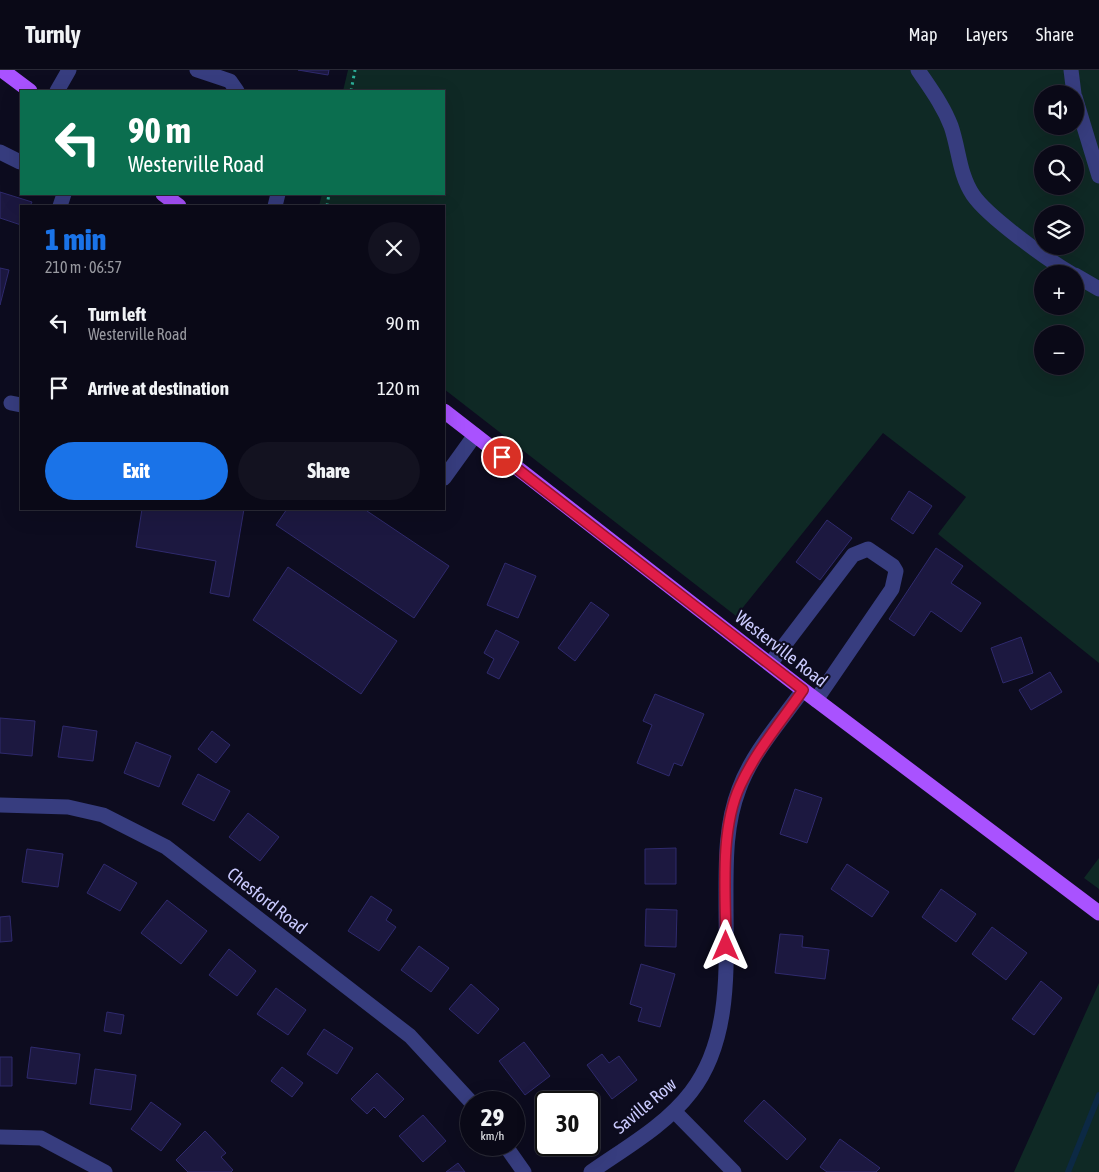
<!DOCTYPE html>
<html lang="en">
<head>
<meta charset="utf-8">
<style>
	:root { --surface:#0a0917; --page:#131220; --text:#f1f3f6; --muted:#999aa1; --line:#2a2a36; --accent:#1a73e8 }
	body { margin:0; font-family:"Asap Condensed",sans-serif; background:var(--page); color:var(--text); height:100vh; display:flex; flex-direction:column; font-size:19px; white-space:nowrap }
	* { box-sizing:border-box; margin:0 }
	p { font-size:16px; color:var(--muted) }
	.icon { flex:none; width:28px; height:28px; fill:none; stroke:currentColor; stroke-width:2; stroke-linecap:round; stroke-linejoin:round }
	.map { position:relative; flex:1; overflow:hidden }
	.sheet { position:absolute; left:20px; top:135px; width:425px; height:305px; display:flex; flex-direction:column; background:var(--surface); border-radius:0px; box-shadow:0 5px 20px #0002,0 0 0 1px var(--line) }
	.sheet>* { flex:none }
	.top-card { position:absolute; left:20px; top:20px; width:425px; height:105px; border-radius:0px; box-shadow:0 5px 20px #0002,0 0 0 1px var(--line); background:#0b6e4f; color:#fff; overflow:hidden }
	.fabs { position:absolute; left:1034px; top:15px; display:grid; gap:10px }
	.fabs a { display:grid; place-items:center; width:50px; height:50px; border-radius:50%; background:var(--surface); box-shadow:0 5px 20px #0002,0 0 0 1px var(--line); font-size:25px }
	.speed { position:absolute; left:460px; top:1021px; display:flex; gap:10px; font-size:25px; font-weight:700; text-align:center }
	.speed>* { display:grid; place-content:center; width:65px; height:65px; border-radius:50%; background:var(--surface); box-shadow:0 5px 20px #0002,0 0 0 1px var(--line); line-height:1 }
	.speed small { font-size:12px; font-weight:400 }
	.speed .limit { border:2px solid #111; border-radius:8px; background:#fff; color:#111 }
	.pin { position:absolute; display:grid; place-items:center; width:42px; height:42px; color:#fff; margin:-21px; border:2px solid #fff; border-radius:50%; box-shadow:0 1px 5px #0007 }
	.me { position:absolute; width:55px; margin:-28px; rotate:0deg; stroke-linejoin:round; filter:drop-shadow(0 0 4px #0008) }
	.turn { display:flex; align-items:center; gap:18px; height:105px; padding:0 25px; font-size:22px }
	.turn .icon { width:65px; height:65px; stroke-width:2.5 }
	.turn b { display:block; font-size:35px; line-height:42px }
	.round { display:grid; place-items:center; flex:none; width:52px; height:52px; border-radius:26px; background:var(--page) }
	.summary { display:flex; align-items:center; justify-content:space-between; height:85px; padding:0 25px }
	h1 { font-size:30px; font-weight:800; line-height:38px; color:var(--accent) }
	.primary-button { display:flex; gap:10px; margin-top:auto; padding:10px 25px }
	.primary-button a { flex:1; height:58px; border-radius:30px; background:var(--accent); color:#fff; font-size:20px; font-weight:800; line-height:58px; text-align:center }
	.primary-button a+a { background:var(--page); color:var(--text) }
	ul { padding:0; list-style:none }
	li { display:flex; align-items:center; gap:15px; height:65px; padding:0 25px }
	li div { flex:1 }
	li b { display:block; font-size:19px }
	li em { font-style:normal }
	header { display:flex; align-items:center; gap:30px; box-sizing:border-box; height:70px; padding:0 25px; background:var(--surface); border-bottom:1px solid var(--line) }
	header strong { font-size:24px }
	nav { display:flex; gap:28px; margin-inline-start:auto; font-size:18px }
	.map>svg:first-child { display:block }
	.green { fill:#0f2925; fill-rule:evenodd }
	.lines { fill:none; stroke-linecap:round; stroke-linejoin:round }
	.stream { stroke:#0c2944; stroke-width:6 }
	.building { fill:#1c1840; stroke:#2f2a6d }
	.path { stroke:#2cb199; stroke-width:3; stroke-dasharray:2.5 4; stroke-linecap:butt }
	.minor { stroke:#373d7f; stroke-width:15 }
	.major { stroke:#a952ff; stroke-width:15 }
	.route-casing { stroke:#92132f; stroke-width:12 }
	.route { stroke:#e11d48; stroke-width:9 }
	.labels { text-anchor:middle; stroke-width:4.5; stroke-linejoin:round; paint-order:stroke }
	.street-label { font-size:18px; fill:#cbcbff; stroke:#0d0c1f }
</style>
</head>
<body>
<header>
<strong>Turnly</strong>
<nav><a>Map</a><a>Layers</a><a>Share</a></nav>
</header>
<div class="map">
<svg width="1099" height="1102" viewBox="0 0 1099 1102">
	<rect width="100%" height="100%" fill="#0d0c1f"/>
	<path class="green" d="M348 0H1099V593L938 464 966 427 883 363 736 546 444 319V136H319L322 124H444V21H343ZM1042 24H1075V56H1042ZM1042 84H1075V116H1042ZM1042 144H1075V176H1042ZM1042 204H1075V236H1042ZM1042 264H1075V296H1042Z
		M1099 788V819L1084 808Z
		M1099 913V1102H1014Z"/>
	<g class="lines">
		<path class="stream" d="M1068 1102 1099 1025"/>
	</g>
	<path class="building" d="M298 0H329L328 5Z
		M0 122 32 132 30 136H21V155L0 148Z
		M0 198 9 200 0 235Z
		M909 421 932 436 913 464 891 449Z
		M142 439H244L229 527 210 523 216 491 136 477Z
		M287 439H369L367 441 449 496 414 548 276 455Z
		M827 450 852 468 820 510 796 492Z
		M936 478 963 496 951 513 981 533 961 562 931 541 914 566 889 549Z
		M505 493 536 506 518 548 487 535Z
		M288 497 397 571 361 624 253 550Z
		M591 532 609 545 575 591 558 578Z
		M496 560 519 572 499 609 487 603 494 589 484 583Z
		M1021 567 1033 603 1003 613 991 578Z
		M1050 602 1062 622 1031 640 1019 620Z
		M655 624 704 644 682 696 674 693 669 706 637 693 652 655 643 651Z
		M0 648 35 651 32 686 0 683Z
		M63 656 97 661 93 691 58 687Z
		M212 661 230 675 216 693 198 679Z
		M136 672 171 686 159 717 124 703Z
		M198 704 230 721 214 751 182 734Z
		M795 719 822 728 807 773 780 764Z
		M248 743 279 767 260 791 229 767Z
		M676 778V814H645V779Z
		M27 779 63 784 58 817 22 812Z
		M104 794 137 813 120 841 87 823Z
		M847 794 889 822 872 847 831 819Z
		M941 819 976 844 956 872 922 847Z
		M371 826 392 840 386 850 396 857 379 881 348 861Z
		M167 830 207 861 181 894 141 863Z
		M646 839 677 840 676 877 645 876Z
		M10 846 12 871 0 872V847Z
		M992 857 1027 883 1006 910 972 884Z
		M780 864 803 866 802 877 829 880 825 909 775 903Z
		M419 876 449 898 431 922 401 900Z
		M229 879 256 901 237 926 209 905Z
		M641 894 675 904 660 957 638 951 642 938 630 934Z
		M1041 911 1062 928 1034 965 1012 949Z
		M471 914 499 939 478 964 449 939Z
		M276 918 306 940 288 965 257 944Z
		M107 942 124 945 121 964 104 961Z
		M324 959 353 978 337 1004 307 984Z
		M524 972 550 1006 525 1025 499 991Z
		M31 977 80 984 76 1014 27 1008Z
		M602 984 609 993 619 986 637 1010 612 1029 587 995Z
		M0 987H12V1016H0Z
		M282 997 303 1013 292 1027 271 1011Z
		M95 999 136 1005 131 1040 90 1034Z
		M377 1003 404 1029 385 1048 374 1037 367 1044 351 1029Z
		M764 1030 806 1069 787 1090 744 1051Z
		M151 1032 181 1054 161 1081 131 1059Z
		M423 1045 446 1071 423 1092 399 1066Z
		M205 1061 226 1083 221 1087 233 1100 231 1102H188L176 1090Z
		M840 1069 880 1098 876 1102H827L820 1097Z
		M458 1093 465 1102H446Z"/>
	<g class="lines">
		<path class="path" d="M351 21 355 0
			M327 136 329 124"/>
		<path class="minor" d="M197 0 230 11 237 21
			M918 0C930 18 943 35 951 56 959 79 959 104 973 125 988 147 1048 190 1072 204
			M1071 0 1074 24
			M57 21 69 0
			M1075 27 1099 106
			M0 82 20 92
			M60 136 64 124
			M275 136 278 124
			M1075 205 1099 219
			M11 333 21 335
			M444 408 475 365
			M770 594 853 485 868 479 893 496 896 501 892 519 816 630
			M0 735 68 737 103 745 166 777 410 966 471 1032
			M674 1041 734 1102
			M0 1067 41 1068 105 1102
			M505 1075 524 1102
			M591 1102C625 1078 665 1056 691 1022 732 969 726 895 726 831 726 794 725 755 739 719 752 683 781 651 803 620"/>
		<path class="major" d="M2 0 30 21
			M163 124 179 136
			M444 341 803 620 1099 843"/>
	</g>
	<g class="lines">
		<g class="route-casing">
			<path id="route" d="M502 387 803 620C781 652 756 681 740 716 719 761 726 827 726 876"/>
		</g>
		<use href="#route" class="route"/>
	</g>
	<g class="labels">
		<g class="street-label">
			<text transform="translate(781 579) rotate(38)" y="6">Westerville Road</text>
			<text transform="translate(267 831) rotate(38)" y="6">Chesford Road</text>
			<text transform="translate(645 1036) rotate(-40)" y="6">Saville Row</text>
		</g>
	</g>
</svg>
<div class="fabs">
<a><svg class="icon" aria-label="sound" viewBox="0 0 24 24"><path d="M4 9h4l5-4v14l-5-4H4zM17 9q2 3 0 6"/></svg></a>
<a><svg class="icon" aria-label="search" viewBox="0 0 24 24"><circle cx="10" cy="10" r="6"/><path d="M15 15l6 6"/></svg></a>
<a><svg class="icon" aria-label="layers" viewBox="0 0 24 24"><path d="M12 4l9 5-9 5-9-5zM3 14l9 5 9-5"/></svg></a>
<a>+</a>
<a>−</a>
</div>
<div class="speed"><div>29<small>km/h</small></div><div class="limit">30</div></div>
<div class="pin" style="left:502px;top:387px;background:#d93025"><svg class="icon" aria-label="arrive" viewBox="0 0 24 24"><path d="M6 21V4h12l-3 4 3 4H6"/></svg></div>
<svg class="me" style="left:726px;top:876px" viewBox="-20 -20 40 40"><path d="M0-17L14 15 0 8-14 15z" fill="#e11d48" stroke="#fff" stroke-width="4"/></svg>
<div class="top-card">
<div class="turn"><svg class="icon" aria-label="left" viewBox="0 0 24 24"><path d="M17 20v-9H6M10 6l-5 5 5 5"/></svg><div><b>90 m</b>Westerville Road</div></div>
</div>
<section class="sheet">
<div class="summary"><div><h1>1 min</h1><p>210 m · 06:57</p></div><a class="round"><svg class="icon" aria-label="close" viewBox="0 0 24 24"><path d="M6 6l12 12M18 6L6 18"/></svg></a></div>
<ul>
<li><svg class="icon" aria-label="left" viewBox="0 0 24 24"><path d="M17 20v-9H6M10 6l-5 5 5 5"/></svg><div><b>Turn left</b><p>Westerville Road</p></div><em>90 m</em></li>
<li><svg class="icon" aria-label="arrive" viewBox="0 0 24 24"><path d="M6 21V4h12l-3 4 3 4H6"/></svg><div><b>Arrive at destination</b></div><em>120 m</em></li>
</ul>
<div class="primary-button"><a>Exit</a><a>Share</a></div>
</section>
</div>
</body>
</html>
